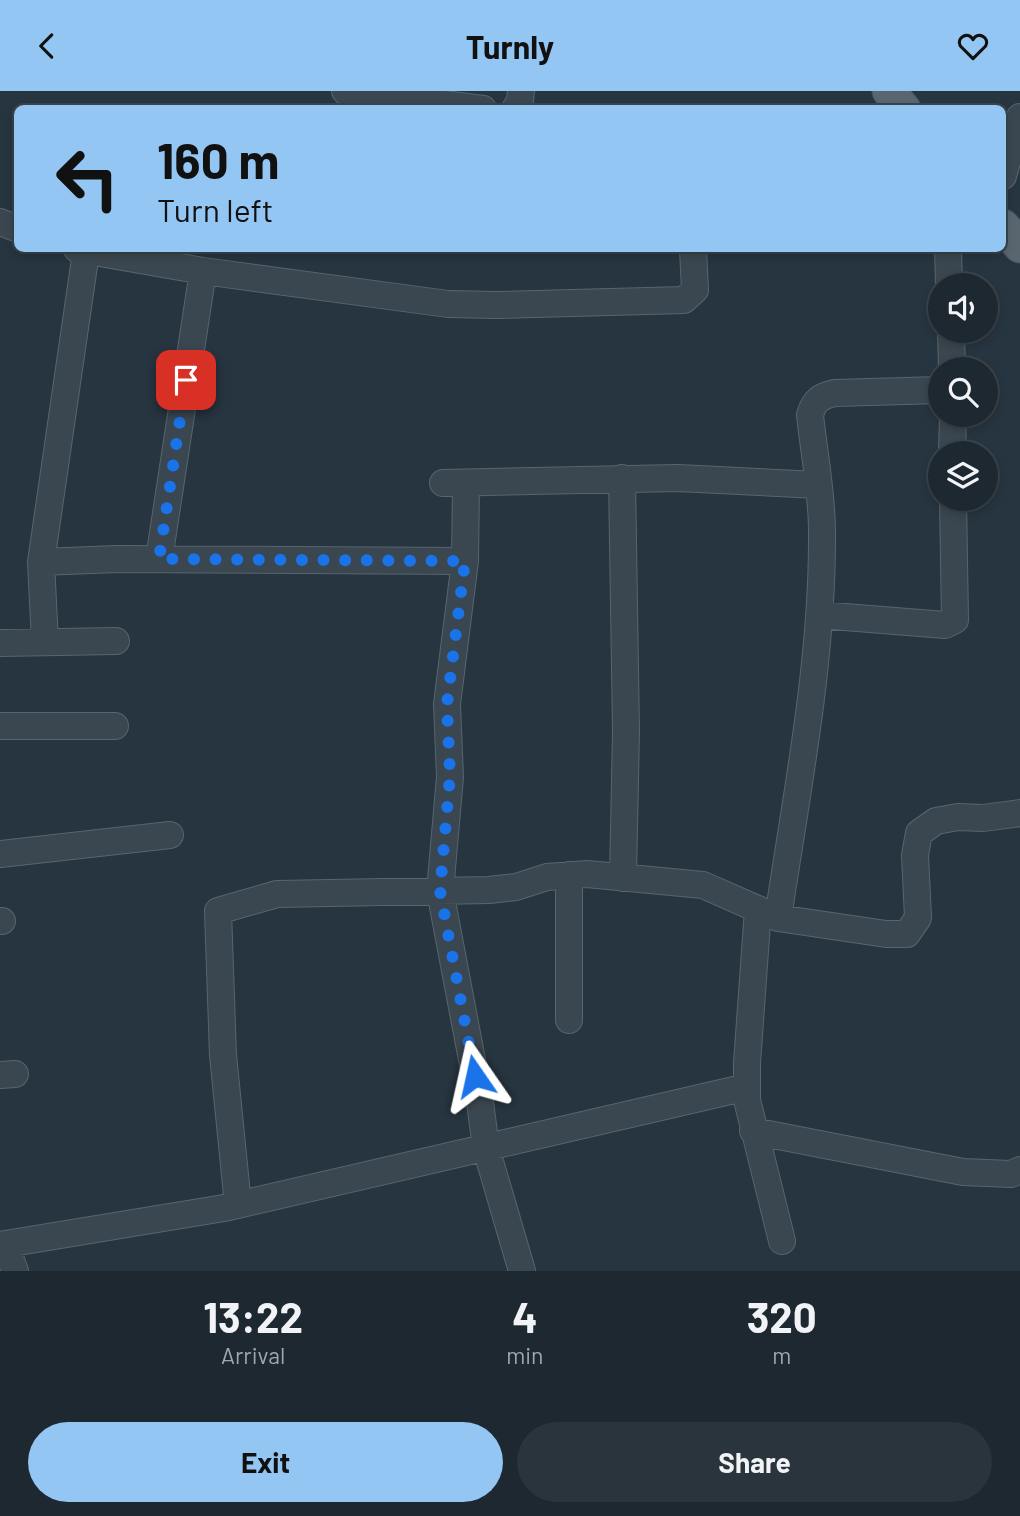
<!DOCTYPE html>
<html lang="en">
<head>
<meta charset="utf-8">
<style>
	:root { --surface:#1d2830; --page:#2a343c; --text:#f1f3f6; --muted:#a0a6ab; --line:#3b444c; --accent:#94c6f4 }
	body { margin:0; font-family:Barlow,sans-serif; background:var(--page); color:var(--text); height:100vh; display:flex; flex-direction:column; font-size:26px; white-space:nowrap }
	* { box-sizing:border-box; margin:0 }
	p { font-size:23px; color:var(--muted) }
	.icon { flex:none; width:38px; height:38px; fill:none; stroke:currentColor; stroke-width:2; stroke-linecap:round; stroke-linejoin:round }
	.map { position:relative; height:1180px; overflow:hidden }
	.side { display:flex; flex-direction:column; background:var(--surface); flex:1 }
	.side>* { flex:none }
	.guide { position:absolute; left:14px; top:14px; width:992px; height:147px; border-radius:10px; box-shadow:0 4px 10px #0003,0 0 0 2px var(--line); background:#94c6f4; color:#111; overflow:hidden }
	.controls { position:absolute; left:928px; top:182px; display:grid; gap:14px }
	.controls a { display:grid; place-items:center; width:70px; height:70px; border-radius:50%; background:var(--surface); box-shadow:0 4px 10px #0003,0 0 0 2px var(--line); font-size:35px }
	.pin { position:absolute; display:grid; place-items:center; width:60px; height:60px; color:#fff; margin:-30px; border-radius:14px; box-shadow:0 4px 10px #0006 }
	.me { position:absolute; width:77px; margin:-38px; rotate:349deg; stroke-linejoin:round; filter:drop-shadow(0 0 5px #0008) }
	.turn { display:flex; align-items:center; gap:24px; height:147px; padding:0 28px; font-size:32px }
	.turn .icon { width:91px; height:91px; stroke-width:2.5 }
	.turn b { display:block; font-size:49px; line-height:60px }
	.eta { display:flex; justify-content:space-evenly; align-items:center; height:119px; text-align:center }
	.eta b { font-size:42px; font-weight:700; line-height:49px }
	.primary-button { display:flex; gap:14px; margin-top:auto; padding:14px 28px }
	.primary-button a { flex:1; height:80px; border-radius:42px; background:var(--accent); color:#111; font-size:28px; font-weight:700; line-height:80px; text-align:center }
	.primary-button a+a { background:var(--page); color:var(--text) }
	header { display:flex; justify-content:space-between; align-items:center; height:91px; padding:0 28px; background:var(--accent); color:#111; font-size:32px; font-weight:700 }
	.map>svg:first-child { display:block }
	.lines { fill:none; stroke-linecap:round; stroke-linejoin:round }
	.minor-casing { stroke:#59656d; stroke-width:28 }
	.major-casing { stroke:#455059; stroke-width:35 }
	.minor { stroke:#3b4750; stroke-width:26 }
	.major { stroke:#596670; stroke-width:33 }
	.route { stroke:#1a73e8; stroke-width:12; stroke-dasharray:0 21.6 }
</style>
</head>
<body>
<header><svg class="icon" aria-label="back" viewBox="0 0 24 24"><path d="M15 5l-7 7 7 7"/></svg>Turnly<svg class="icon" aria-label="heart" viewBox="0 0 24 24"><path d="M12 20l-8-8c-3-5 5-10 8-4 3-6 11-1 8 4z"/></svg></header>
<div class="map">
<svg width="1020" height="1180" viewBox="0 0 1020 1180">
	<rect width="100%" height="100%" fill="#273540"/>
	<g class="lines">
		<g class="minor-casing">
			<path id="minor" d="M345 0 483 18
				M515 18 520 10 521 0
				M1003 85 1020 26
				M0 131 18 138
				M77 158 203 180 448 213 497 214 684 209 695 199 693 158
				M948 158 949 194
				M951 240 952 278
				M952 362 953 324
				M622 387 626 640 623 787
				M443 392 678 387 818 394
				M466 392 465 470 447 613 450 686 440 800 480 1011 486 1057 522 1180
				M159 468 203 180
				M41 471 117 468 465 470
				M820 524 945 534 955 529 953 408
				M45 551 41 471 86 161
				M0 552 116 550
				M0 635H115
				M0 763 170 744
				M758 818 747 972V1009L782 1150
				M778 827C797 699 823 570 822 440 822 402 814 362 810 324 814 309 821 305 835 302L940 299
				M0 830H2
				M569 929V784
				M0 984 15 983
				M753 1040 963 1081 1011 1083 1020 1079
				M238 1114 223 964 218 820 277 803 489 799 516 796 547 786 587 783 703 794 778 827 886 843H907L918 827 915 764 919 742 936 730 958 726 983 727 1020 722
				M5 1153 15 1180
				M0 1154 224 1117 747 996"/>
		</g>
		<g class="major-casing">
			<path id="major" d="M889 0 904 18
				M1003 135 1020 155"/>
		</g>
		<use href="#minor" class="minor"/>
		<use href="#major" class="major"/>
	</g>
	<g class="lines">
		<path class="route" d="M186 289 159 468 465 470 447 613 450 685 440 800 475 985"/>
	</g>
</svg>
<div class="controls">
<a><svg class="icon" aria-label="sound" viewBox="0 0 24 24"><path d="M4 9h4l5-4v14l-5-4H4zM17 9q2 3 0 6"/></svg></a>
<a><svg class="icon" aria-label="search" viewBox="0 0 24 24"><circle cx="10" cy="10" r="6"/><path d="M15 15l6 6"/></svg></a>
<a><svg class="icon" aria-label="layers" viewBox="0 0 24 24"><path d="M12 4l9 5-9 5-9-5zM3 14l9 5 9-5"/></svg></a>
</div>
<div class="pin" style="left:186px;top:289px;background:#d93025"><svg class="icon" aria-label="arrive" viewBox="0 0 24 24"><path d="M6 21V4h12l-3 4 3 4H6"/></svg></div>
<svg class="me" style="left:475px;top:985px" viewBox="-20 -20 40 40"><path d="M0-17L14 15 0 8-14 15z" fill="#1a73e8" stroke="#fff" stroke-width="4"/></svg>
<div class="guide">
<div class="turn"><svg class="icon" aria-label="left" viewBox="0 0 24 24"><path d="M17 20v-9H6M10 6l-5 5 5 5"/></svg><div><b>160 m</b>Turn left</div></div>
</div>
</div>
<section class="side">
<div class="eta">
<div><b>13:22</b><p>Arrival</p></div>
<div><b>4</b><p>min</p></div>
<div><b>320</b><p>m</p></div>
</div>
<div class="primary-button"><a>Exit</a><a>Share</a></div>
</section>
</body>
</html>
